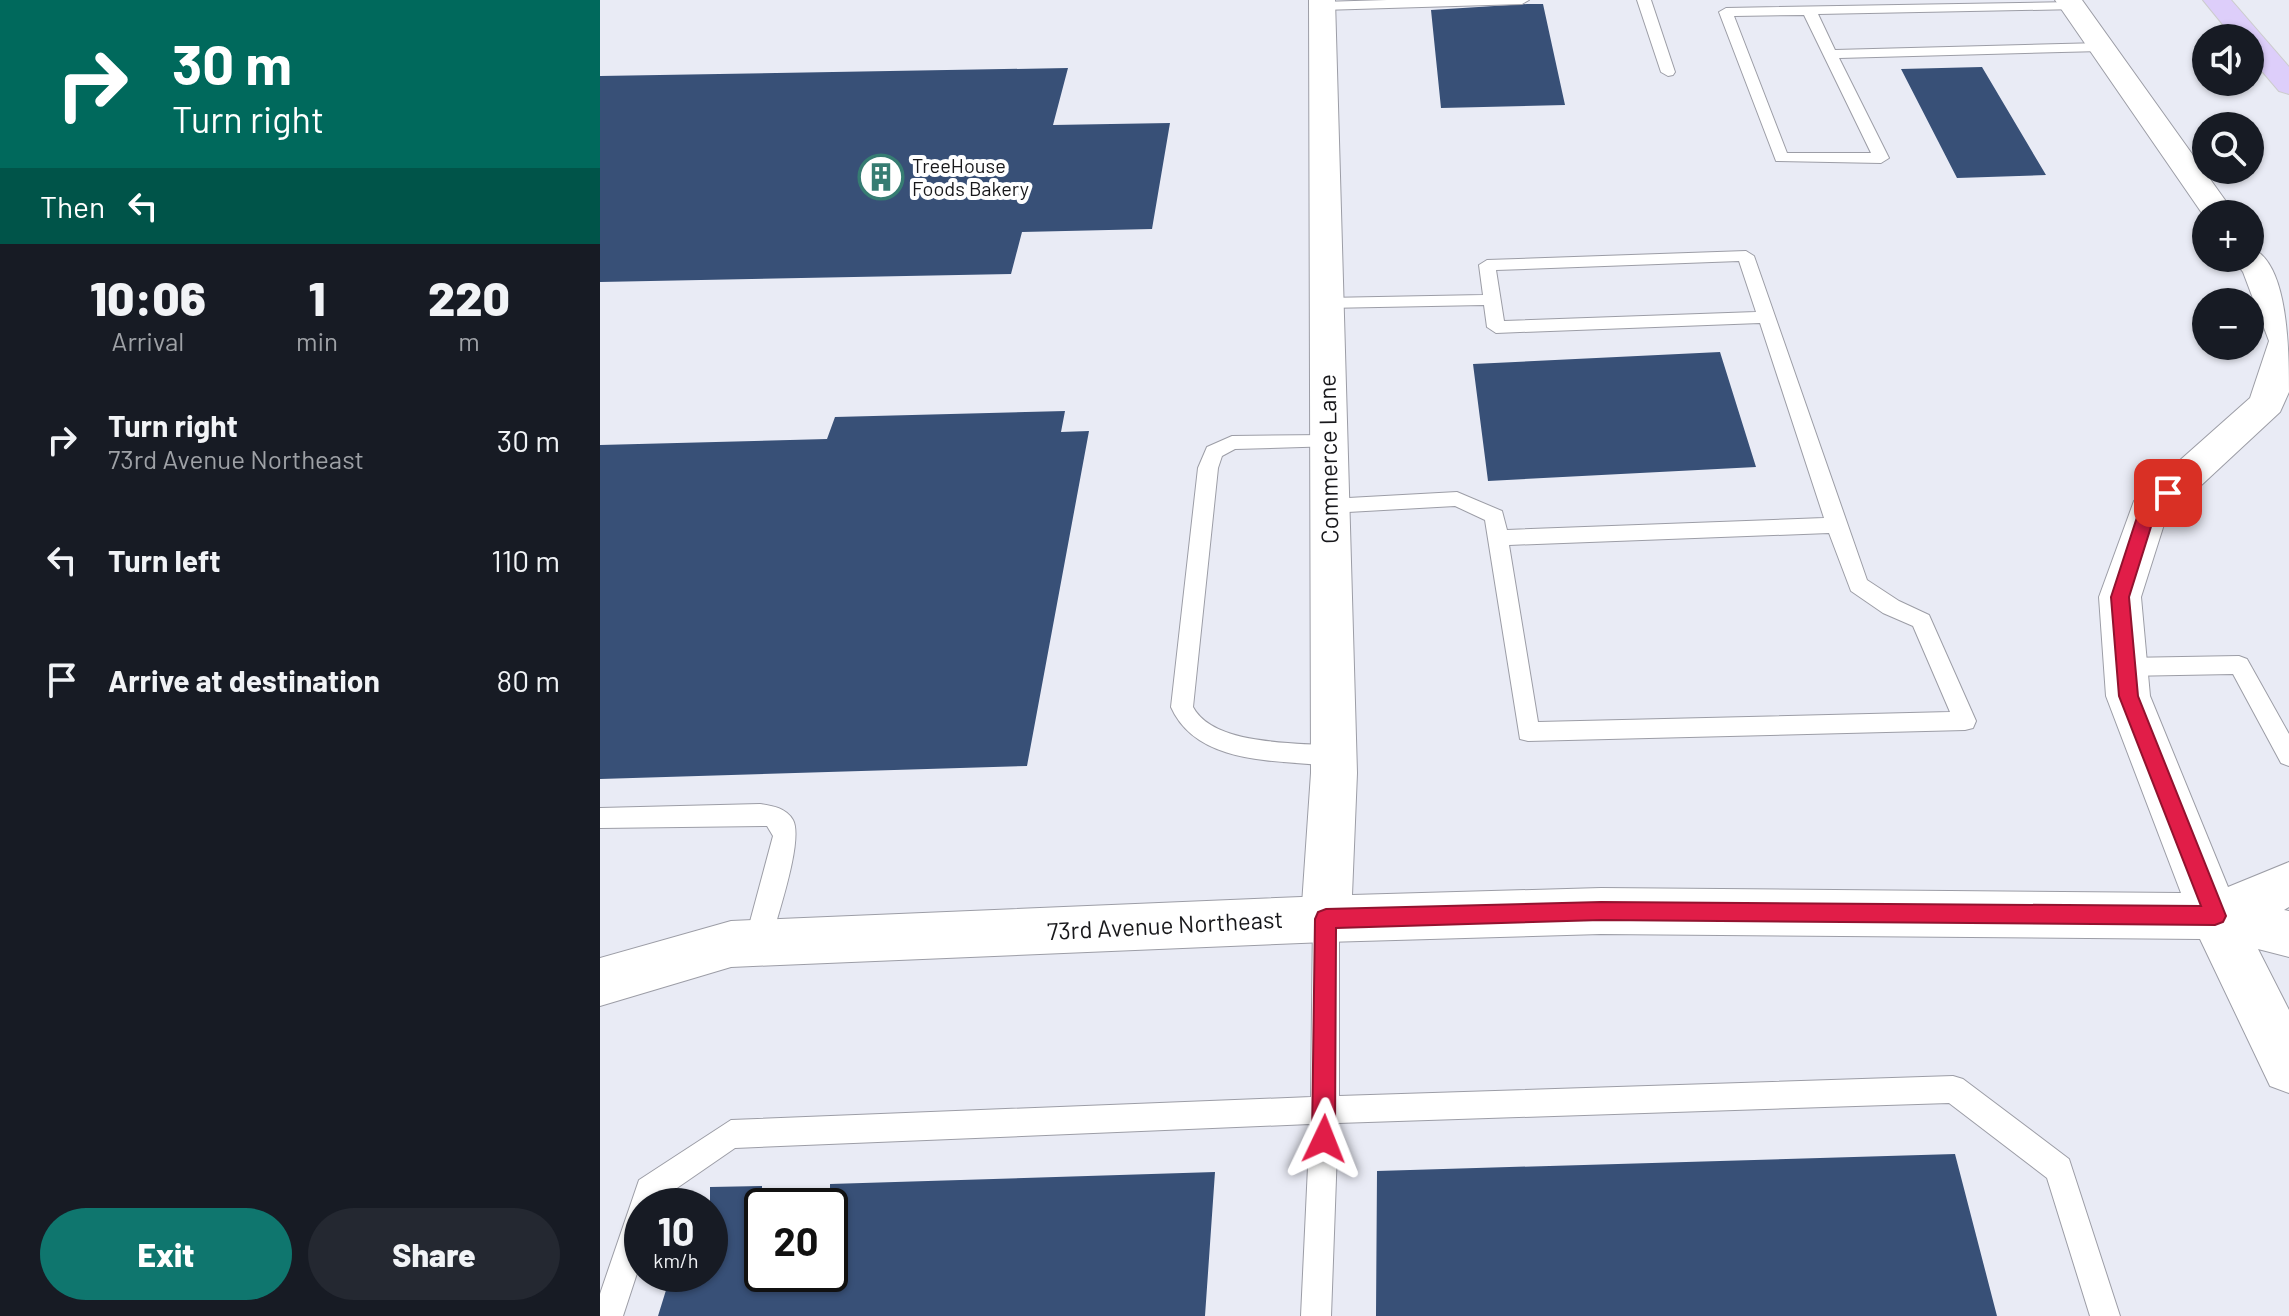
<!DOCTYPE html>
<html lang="en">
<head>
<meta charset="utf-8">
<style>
	:root { --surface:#171b24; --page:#242831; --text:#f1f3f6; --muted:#9ea1a6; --accent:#0f766e }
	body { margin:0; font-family:Barlow,sans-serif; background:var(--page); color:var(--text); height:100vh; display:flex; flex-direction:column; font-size:30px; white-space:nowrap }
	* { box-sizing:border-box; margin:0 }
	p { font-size:26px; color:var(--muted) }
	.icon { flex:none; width:44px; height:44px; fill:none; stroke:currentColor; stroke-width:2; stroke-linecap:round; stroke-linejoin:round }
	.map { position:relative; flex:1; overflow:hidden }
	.drawer { display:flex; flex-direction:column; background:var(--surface); width:600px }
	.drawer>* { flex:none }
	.hud { background:#00695c; color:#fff; overflow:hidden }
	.fabs { position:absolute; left:1592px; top:24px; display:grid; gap:16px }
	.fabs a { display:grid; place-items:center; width:72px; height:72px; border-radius:50%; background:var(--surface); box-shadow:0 2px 6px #0004; font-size:40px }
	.speed { position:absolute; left:24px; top:1188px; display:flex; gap:16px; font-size:40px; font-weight:700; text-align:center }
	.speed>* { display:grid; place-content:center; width:104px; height:104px; border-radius:50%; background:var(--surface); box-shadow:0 2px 6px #0004; line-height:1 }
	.speed small { font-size:20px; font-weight:400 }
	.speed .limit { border:4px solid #111; border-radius:12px; background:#fff; color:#111 }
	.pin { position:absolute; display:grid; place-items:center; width:68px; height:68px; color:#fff; margin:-34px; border-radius:16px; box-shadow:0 4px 12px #0006 }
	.me { position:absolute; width:88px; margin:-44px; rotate:2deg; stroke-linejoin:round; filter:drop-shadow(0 0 6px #0008) }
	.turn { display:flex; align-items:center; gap:28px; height:168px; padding:0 40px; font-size:36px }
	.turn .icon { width:104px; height:104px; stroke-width:2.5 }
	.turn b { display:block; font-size:56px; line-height:68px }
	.then { display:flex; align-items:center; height:76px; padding:0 40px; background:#0003; gap:16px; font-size:30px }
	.eta { display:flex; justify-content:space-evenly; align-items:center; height:136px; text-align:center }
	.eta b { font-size:48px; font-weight:800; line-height:56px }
	.primary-button { display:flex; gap:16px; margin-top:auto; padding:16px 40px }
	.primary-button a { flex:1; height:92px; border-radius:48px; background:var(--accent); color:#fff; font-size:32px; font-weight:800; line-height:92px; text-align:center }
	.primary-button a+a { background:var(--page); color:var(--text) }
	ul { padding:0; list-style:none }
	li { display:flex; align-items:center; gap:24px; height:120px; padding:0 40px }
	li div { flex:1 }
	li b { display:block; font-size:30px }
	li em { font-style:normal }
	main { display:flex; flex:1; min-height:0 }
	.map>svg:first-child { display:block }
	.building { fill:#385077 }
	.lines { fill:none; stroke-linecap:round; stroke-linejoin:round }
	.lane-casing { stroke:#9c9da6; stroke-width:2 }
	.street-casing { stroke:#9c9da6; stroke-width:2 }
	.secondary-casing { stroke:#9c9da6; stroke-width:2 }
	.primary-casing { stroke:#cccccd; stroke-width:2 }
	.lane { fill:#fff; fill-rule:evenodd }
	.street { fill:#fff; fill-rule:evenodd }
	.secondary { fill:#fff; fill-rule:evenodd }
	.primary { fill:#ddcefa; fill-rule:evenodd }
	.route { fill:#e11d48; stroke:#92132f; stroke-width:2 }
	.labels { text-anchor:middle; stroke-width:8; stroke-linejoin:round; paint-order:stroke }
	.far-poi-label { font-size:20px; fill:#18181b; stroke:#fff; text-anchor:start }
	.street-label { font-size:24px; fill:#18181b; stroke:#fff }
</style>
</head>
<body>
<main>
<section class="drawer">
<div class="hud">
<div class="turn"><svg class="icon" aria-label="right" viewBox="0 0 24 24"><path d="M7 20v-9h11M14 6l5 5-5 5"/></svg><div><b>30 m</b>Turn right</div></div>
<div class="then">Then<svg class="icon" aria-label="left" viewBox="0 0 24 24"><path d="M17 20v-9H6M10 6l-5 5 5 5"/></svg></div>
</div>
<div class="eta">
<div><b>10:06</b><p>Arrival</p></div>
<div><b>1</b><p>min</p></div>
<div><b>220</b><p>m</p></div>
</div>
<ul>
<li><svg class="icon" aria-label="right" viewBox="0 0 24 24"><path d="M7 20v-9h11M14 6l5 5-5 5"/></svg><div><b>Turn right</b><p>73rd Avenue Northeast</p></div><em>30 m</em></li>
<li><svg class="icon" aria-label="left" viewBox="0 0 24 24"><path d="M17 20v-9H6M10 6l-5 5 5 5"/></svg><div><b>Turn left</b></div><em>110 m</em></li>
<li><svg class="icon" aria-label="arrive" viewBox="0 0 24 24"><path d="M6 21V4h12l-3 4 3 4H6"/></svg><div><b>Arrive at destination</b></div><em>80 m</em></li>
</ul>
<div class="primary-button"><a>Exit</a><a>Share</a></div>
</section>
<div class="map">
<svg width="1689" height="1316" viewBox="0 0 1689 1316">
	<rect width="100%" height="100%" fill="#e9ebf5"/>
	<path class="building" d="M927 4H943L965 105 841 108 831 10Z
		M1382 67 1446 175 1357 178 1301 69Z
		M468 68 453 125 570 123 552 229 422 232 411 274 0 282V76Z
		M1120 352 1156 467 888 481 873 364Z
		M465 411 461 432 489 431 427 766 0 779V445L227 439 235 417Z
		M1355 1154 1397 1316H776L777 1171Z
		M615 1172 605 1316H58L71 1274H110V1187L162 1186V1274H230V1184Z"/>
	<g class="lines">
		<g class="lane-casing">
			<path id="lane" d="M787 0H929L922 4 722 10 715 6 722 2Z
				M1037 0H1051L1075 72 1073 75 1068 76 1061 72Z
				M1473 2 1478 3V9L1218 14 1235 50 1501 43 1508 47 1501 51 1239 58 1289 158 1281 163 1176 161 1119 12 1126 8ZM1204 15 1271 153H1187L1134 16Z
				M1146 251 1154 256 1267 580 1299 601 1329 615 1376 721 1373 728 1365 730 928 741 920 739 885 520 855 506 730 513 720 506 730 499 857 492 902 511 907 530 1224 518 1160 323 896 333 887 327 884 305 726 308 717 303 726 298 883 295 879 265 887 260ZM1139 261 1156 312 904 321 896 270ZM1229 533 1251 591 1283 613 1313 626 1350 712 938 722 909 545Z
				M728 435 735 436 738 441 735 446 635 449 622 456 618 468 593 707C614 746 695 742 734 746L742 749 746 756 742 763 734 766C679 760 597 766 571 707L598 468 607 447 632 436Z
				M1639 656 1647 659 1689 734V766L1681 763 1633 674 1525 676 1517 673 1514 667 1517 661 1525 658Z
				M160 804C173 806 186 808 193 820 204 840 176 920 170 944L166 952 157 956 148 952 144 944 173 836 167 826 0 828V808Z
				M726 908 735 911 739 919V1096L1353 1076 1363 1079 1469 1159 1520 1316H1490L1447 1178 1349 1103 738 1123 731 1316H701L710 1124 135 1148 61 1199 59 1206H42V1258L23 1316H0V1294L39 1180 131 1120 711 1097 713 919 717 911Z"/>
		</g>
		<g class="street-casing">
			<path id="street" d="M726 896 744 903 751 919 744 935 726 942 131 967 0 1006V958L131 921Z"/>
		</g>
		<g class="secondary-casing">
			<path id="secondary" d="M709 0H735L757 773 752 895 1001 888 1581 893 1506 696 1499 597 1534 501 1650 398 1669 341 1643 272 1632 258H1650V248C1689 260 1689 354 1689 392L1680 412 1566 518 1541 597 1550 696 1628 887 1689 862V907L1684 910 1689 911V957L1658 949 1689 1010V1093L1670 1086 1600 939 1001 934 726 942 708 935 701 919 711 773Z
				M1455 0H1482L1635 214H1606V219Z"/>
		</g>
		<g class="primary-casing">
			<path id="primary" d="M1603 0H1631L1689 67V94L1679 91 1650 57V38H1634Z"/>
		</g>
		<use href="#lane" class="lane"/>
		<use href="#street" class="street"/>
		<use href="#secondary" class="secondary"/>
		<use href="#primary" class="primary"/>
	</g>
	<path class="route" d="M1568 488 1576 493 1555 514 1529 597 1538 696 1626 916 1623 922 1615 925 1001 920 736 928 735 1139 732 1147 724 1151 716 1147 712 1139 715 919 718 912 726 909 1001 902 1601 906 1519 696 1511 597 1539 511 1562 489Z"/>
	<defs>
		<g id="building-ring" transform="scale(2.3)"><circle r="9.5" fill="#fff" stroke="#367c72" stroke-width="1.5"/><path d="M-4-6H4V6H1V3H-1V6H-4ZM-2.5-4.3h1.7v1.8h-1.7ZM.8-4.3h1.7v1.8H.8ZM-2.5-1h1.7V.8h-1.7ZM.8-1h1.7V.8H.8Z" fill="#367c72"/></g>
	</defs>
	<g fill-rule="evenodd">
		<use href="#building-ring" x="281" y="177"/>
	</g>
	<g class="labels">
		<g class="far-poi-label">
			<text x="312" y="173">TreeHouse<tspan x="312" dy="23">Foods Bakery</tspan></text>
		</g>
		<g class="street-label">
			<text transform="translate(729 459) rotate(-91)" y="8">Commerce Lane</text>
			<text transform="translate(565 926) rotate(-3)" y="8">73rd Avenue Northeast</text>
		</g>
	</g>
</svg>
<div class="fabs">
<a><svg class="icon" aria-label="sound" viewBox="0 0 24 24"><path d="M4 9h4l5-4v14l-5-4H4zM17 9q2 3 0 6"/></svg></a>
<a><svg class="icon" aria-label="search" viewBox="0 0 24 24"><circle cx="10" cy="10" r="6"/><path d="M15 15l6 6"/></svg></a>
<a>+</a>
<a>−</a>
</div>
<div class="speed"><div>10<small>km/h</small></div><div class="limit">20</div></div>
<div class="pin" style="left:1568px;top:493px;background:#d93025"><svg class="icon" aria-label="arrive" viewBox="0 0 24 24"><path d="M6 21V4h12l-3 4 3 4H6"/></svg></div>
<svg class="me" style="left:724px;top:1139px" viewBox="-20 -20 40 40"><path d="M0-17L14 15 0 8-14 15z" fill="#e11d48" stroke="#fff" stroke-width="4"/></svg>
</div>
</main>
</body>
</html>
